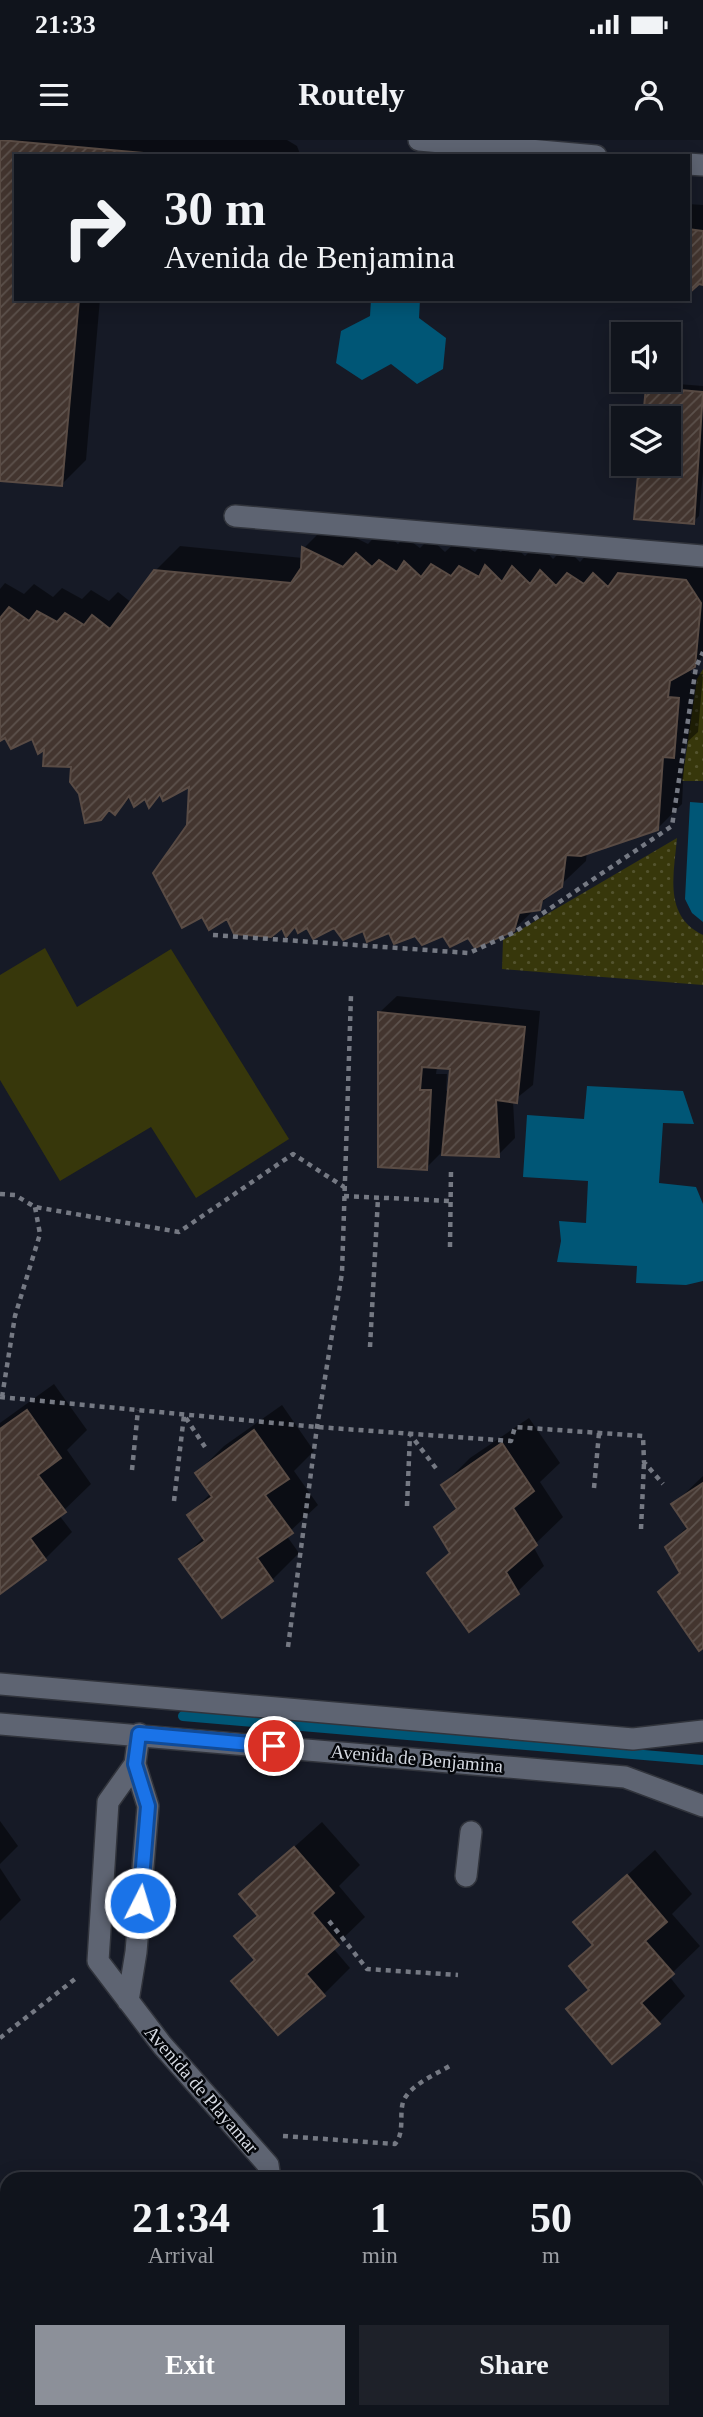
<!DOCTYPE html>
<html lang="en">
<head>
<meta charset="utf-8">
<style>
	:root { --surface:#10141c; --page:#1e2129; --text:#f1f3f6; --muted:#9c9ea3; --line:#30333b; --accent:#8c9099 }
	body { margin:0; font-family:Georgia,serif; background:var(--page); color:var(--text); height:100vh; display:flex; flex-direction:column; font-size:26px; white-space:nowrap }
	* { box-sizing:border-box; margin:0 }
	p { font-size:23px; color:var(--muted) }
	.icon { flex:none; width:38px; height:38px; fill:none; stroke:currentColor; stroke-width:2; stroke-linecap:round; stroke-linejoin:round }
	.map { position:relative; flex:1; overflow:hidden }
	.side { position:absolute; left:0px; top:2032px; width:704px; height:247px; display:flex; flex-direction:column; background:var(--surface); border-radius:21px 21px 0 0; box-shadow:0 4px 18px #0003,0 0 0 2px var(--line) }
	.side>* { flex:none }
	.hud { position:absolute; left:14px; top:14px; width:676px; height:147px; border-radius:0px; box-shadow:0 4px 18px #0003,0 0 0 2px var(--line); background:#10141c; color:var(--text); overflow:hidden }
	.tools { position:absolute; left:611px; top:182px; display:grid; gap:14px }
	.tools a { display:grid; place-items:center; width:70px; height:70px; border-radius:0px; background:var(--surface); box-shadow:0 4px 18px #0003,0 0 0 2px var(--line); font-size:35px }
	.pin { position:absolute; display:grid; place-items:center; width:60px; height:60px; color:#fff; margin:-30px; border:4px solid #fff; border-radius:50%; box-shadow:0 2px 7px #0007 }
	.me { position:absolute; width:77px; margin:-38px; rotate:5deg; stroke-linejoin:round; filter:drop-shadow(0 0 5px #0008) }
	.turn { display:flex; align-items:center; gap:24px; height:147px; padding:0 35px; font-size:32px }
	.turn .icon { width:91px; height:91px; stroke-width:2.5 }
	.turn b { display:block; font-size:49px; line-height:60px }
	.eta { display:flex; justify-content:space-evenly; align-items:center; height:119px; text-align:center }
	.eta b { font-size:42px; font-weight:800; line-height:49px }
	.button { display:flex; gap:14px; margin-top:auto; padding:14px 35px }
	.button a { flex:1; height:80px; border-radius:0px; background:var(--accent); color:#fff; font-size:28px; font-weight:800; line-height:80px; text-align:center }
	.button a+a { background:var(--page); color:var(--text) }
	.status { display:flex; justify-content:space-between; align-items:center; height:49px; padding:0 35px; background:var(--surface); direction:ltr }
	.status svg { height:19px; fill:currentColor }
	header { display:flex; justify-content:space-between; align-items:center; height:91px; padding:0 35px; background:var(--surface); font-size:32px; font-weight:800 }
	.map>svg:first-child { display:block }
	.grass { fill:url(#grass-dots) }
	.park { fill:#37370b }
	.water { fill:#005676 }
	.shadow { fill:#0007; fill-rule:evenodd }
	.lines { fill:none; stroke-linecap:round; stroke-linejoin:round }
	.stream { stroke:#005676; stroke-width:10 }
	.building { fill:url(#building-hatch); stroke:#594b44; stroke-width:2 }
	.minor-casing { stroke:#31343c; stroke-width:24 }
	.path { stroke:#757983; stroke-width:4.5; stroke-dasharray:5 5; stroke-linecap:butt }
	.minor { stroke:#5e6472; stroke-width:21 }
	.route-casing { stroke:#114b97; stroke-width:18 }
	.route { stroke:#1a73e8; stroke-width:12 }
	.labels { text-anchor:middle; stroke-width:5; stroke-linejoin:round; paint-order:stroke }
	.street-label { font-size:19px; fill:#d5d9e1; stroke:#04060a }
</style>
</head>
<body>
<div class="status"><b>21:33</b><svg viewBox="0 0 49 12"><path d="M0 12V9h3v3zM5 12V6h3v6zM10 12V3h3v9zM15 12V0h3v12zM26 1h20v11H26zM47 4h2v5h-2z"/></svg></div>
<header><svg class="icon" aria-label="menu" viewBox="0 0 24 24"><path d="M4 6h16M4 12h16M4 18h16"/></svg>Routely<svg class="icon" aria-label="person" viewBox="0 0 24 24"><circle cx="12" cy="8" r="4"/><path d="M4 21q1-7 8-7t8 7"/></svg></header>
<div class="map">
<svg width="703" height="2277" viewBox="0 0 703 2277">
	<defs>
		<pattern id="grass-dots" width="8" height="8" patternUnits="userSpaceOnUse" patternTransform="scale(1.75)"><rect width="8" height="8" fill="#37370b"/><path d="M2 2h.1M6 6h.1" fill="none" stroke="#53532e" stroke-width="1.8" stroke-linecap="round"/></pattern>
		<pattern id="building-hatch" width="6" height="6" patternUnits="userSpaceOnUse" patternTransform="scale(1.75)"><rect width="6" height="6" fill="#43352f"/><path d="M-1 1l2-2M0 6l6-6M5 7l2-2" fill="none" stroke="#5d524d"/></pattern>
	</defs>
	<rect width="100%" height="100%" fill="#161a26"/>
	<path class="grass" d="M703 529V641H682L697 539Z
		M677 698C674 734 663 776 703 795V845L502 829 503 800Z
		M151 2272H223V2277H155Z"/>
	<path class="park" d="M45 808 77 867 171 809 289 999 196 1058 151 987 60 1041 0 940V835Z"/>
	<path class="water" d="M371 159H420L419 178 446 198 443 229 417 244 391 224 362 240 336 223 341 191 370 176Z
		M690 662 703 663V782L692 773 685 759Z
		M587 946 683 951 694 984 663 983 659 1043 696 1047 703 1064V1141L686 1145 636 1143 637 1126 557 1122 561 1101 559 1081 586 1083 588 1041 523 1037 527 975 584 979Z"/>
	<path class="shadow" d="M0 0H287L297 6 300 14 16 16V159H100L86 320 61 345 0 339Z
		M688 64 703 65V143H698L689 151Z
		M653 242 703 246V332L699 376 693 382 636 377 641 324H668V278H645L648 248Z
		M328 384 368 404 381 390 398 404 405 397 420 408 430 398 445 412 457 401 475 412 484 402 501 412 510 402 525 416 538 403 553 419 565 407 580 422 592 409 608 420 619 410 632 422 644 410 703 416V516L692 526 691 533 703 534 698 592 685 604 682 664 657 689 587 712 586 721 513 790 469 795 282 785 189 685 191 644 161 653 149 665 146 656 131 657 115 673 73 626 33 596H6L0 599V449L5 443 24 454 34 444 53 457 62 448 82 459 91 450 109 461 118 452 132 463 155 431 180 406 303 418 304 408Z
		M397 856 540 871 533 945 513 961 515 998 498 1015 444 1010 426 1028 380 872ZM437 927 451 928 449 951H446L447 934H436Z
		M54 1244 87 1290 67 1310 91 1344 59 1375 72 1392 45 1419 0 1451V1283Z
		M282 1265 314 1311 294 1331 318 1365 286 1395 299 1413 272 1440 182 1419 204 1397 189 1375 211 1353 197 1333 224 1306Z
		M529 1278 560 1323 540 1342 563 1377 533 1406 544 1426 517 1452 430 1433 451 1411 436 1387 458 1366 443 1345 470 1318Z
		M703 1336V1506L660 1452 681 1431 667 1407 688 1386 674 1364Z
		M0 1681 18 1706 0 1724Z
		M322 1682 360 1725 339 1746 365 1777 333 1808 350 1828 324 1854 256 1819 236 1796 259 1774 242 1754Z
		M655 1710 692 1754 672 1774 700 1806 669 1836 685 1856 659 1883 568 1869 590 1848 571 1826 594 1803 576 1782Z
		M0 1728 21 1760 0 1781Z
		M0 2082H7V2272H84L83 2277H0Z"/>
	<g class="lines">
		<path class="stream" d="M183 1576 703 1620"/>
	</g>
	<path class="building" d="M0 0 177 16H16V159H79L62 346 0 341Z
		M688 89 703 91V145L699 144 689 153Z
		M646 247 703 252 694 384 634 379 639 324H668V278H643Z
		M302 407 343 427 356 413 372 427 379 420 397 432 404 421 421 437 431 424 451 436 459 426 479 437 485 425 502 442 512 426 530 444 540 430 556 446 567 433 584 444 593 433 608 447 618 433 686 440 701 463 695 527 670 541 668 557 679 558 674 618 663 617 658 690 581 716 566 715 562 747 542 760 540 770 519 773 514 791 475 808 468 798 450 807 443 796 422 805 415 796 394 804 389 793 367 802 363 791 343 800 334 788 313 799 307 788 298 793 295 786 286 797 282 788 271 797 234 794 227 779 209 790 202 777 182 788 153 733 187 685 189 647 163 661 160 654 149 668 145 659 134 667 129 656 115 675 109 670 101 680 85 683 79 654 70 642 71 627 43 626 44 610 38 614 32 599 11 609 5 598 0 601V478L9 467 29 481 37 471 57 482 65 473 84 485 92 475 110 489 154 430 291 443 301 428Z
		M378 872 525 887 517 963 496 960 499 1017 442 1015 450 929 422 927 420 950H431L427 1030 378 1027Z
		M27 1270 61 1318 38 1335 66 1372 30 1398 46 1420 0 1454V1289Z
		M254 1290 289 1339 265 1355 293 1393 257 1418 273 1441 222 1478 179 1419 205 1401 187 1375 212 1357 195 1333Z
		M502 1303 534 1351 513 1368 537 1405 506 1432 519 1454 469 1492 427 1433 450 1413 434 1387 457 1369 441 1345Z
		M703 1343V1508L699 1511 658 1452 680 1433 665 1407 688 1389 671 1364Z
		M294 1707 334 1753 312 1773 339 1805 306 1834 325 1856 278 1895 231 1841 255 1820 234 1796 258 1776 239 1754Z
		M627 1735 667 1782 645 1801 674 1834 641 1863 660 1884 612 1924 566 1869 589 1850 569 1826 593 1805 573 1782Z
		M0 2088H7V2272H79V2277H0Z"/>
	<g class="lines">
		<g class="minor-casing">
			<path id="minor" d="M419 0 596 16
				M688 24 703 25
				M235 376 703 416
				M0 1544 633 1599 703 1591
				M0 1584 625 1637 703 1666
				M135 1624 108 1662 98 1821 162 1905 268 2025 270 2039
				M466 1736 471 1692
				M128 1861 136 1812 148 1666 135 1624 139 1594
				M271 2277V2272"/>
		</g>
		<path class="path" d="M213 795 469 813 515 792 672 686 696 527 703 512
			M0 1054 15 1055 35 1067 179 1092 293 1014 344 1047
			M344 1056 450 1061
			M450 1107 451 1030
			M370 1207 378 1058
			M0 1257 317 1287 511 1301 515 1287 643 1296 644 1322 663 1344
			M2 1257 15 1176 40 1094 35 1067
			M132 1330 138 1270
			M594 1348 599 1293
			M174 1361 184 1275 205 1307
			M407 1366 410 1294 438 1331
			M641 1389 644 1323
			M288 1507 317 1287 342 1133 351 855
			M329 1781 367 1829 458 1835
			M0 1898 75 1839
			M283 1996 395 2004C405 1992 399 1976 403 1962 409 1945 437 1934 451 1925"/>
		<use href="#minor" class="minor"/>
	</g>
	<g class="lines">
		<g class="route-casing">
			<path id="route" d="M140 1763 148 1666 135 1624 139 1594 274 1606"/>
		</g>
		<use href="#route" class="route"/>
	</g>
	<g class="labels">
		<g class="street-label">
			<text transform="translate(417 1618) rotate(5)" y="7">Avenida de Benjamina</text>
			<text transform="translate(202 1949) rotate(49)" y="7">Avenida de Playamar</text>
		</g>
	</g>
</svg>
<div class="tools">
<a><svg class="icon" aria-label="sound" viewBox="0 0 24 24"><path d="M4 9h4l5-4v14l-5-4H4zM17 9q2 3 0 6"/></svg></a>
<a><svg class="icon" aria-label="layers" viewBox="0 0 24 24"><path d="M12 4l9 5-9 5-9-5zM3 14l9 5 9-5"/></svg></a>
</div>
<div class="pin" style="left:274px;top:1606px;background:#d93025"><svg class="icon" aria-label="arrive" viewBox="0 0 24 24"><path d="M6 21V4h12l-3 4 3 4H6"/></svg></div>
<svg class="me" style="left:140px;top:1763px" viewBox="-20 -20 40 40"><circle r="17" fill="#1a73e8" stroke="#fff" stroke-width="3"/><path d="M0-11L8 9 0 5-8 9z" fill="#fff"/></svg>
<div class="hud">
<div class="turn"><svg class="icon" aria-label="right" viewBox="0 0 24 24"><path d="M7 20v-9h11M14 6l5 5-5 5"/></svg><div><b>30 m</b>Avenida de Benjamina</div></div>
</div>
<section class="side">
<div class="eta">
<div><b>21:34</b><p>Arrival</p></div>
<div><b>1</b><p>min</p></div>
<div><b>50</b><p>m</p></div>
</div>
<div class="button"><a>Exit</a><a>Share</a></div>
</section>
</div>
</body>
</html>
